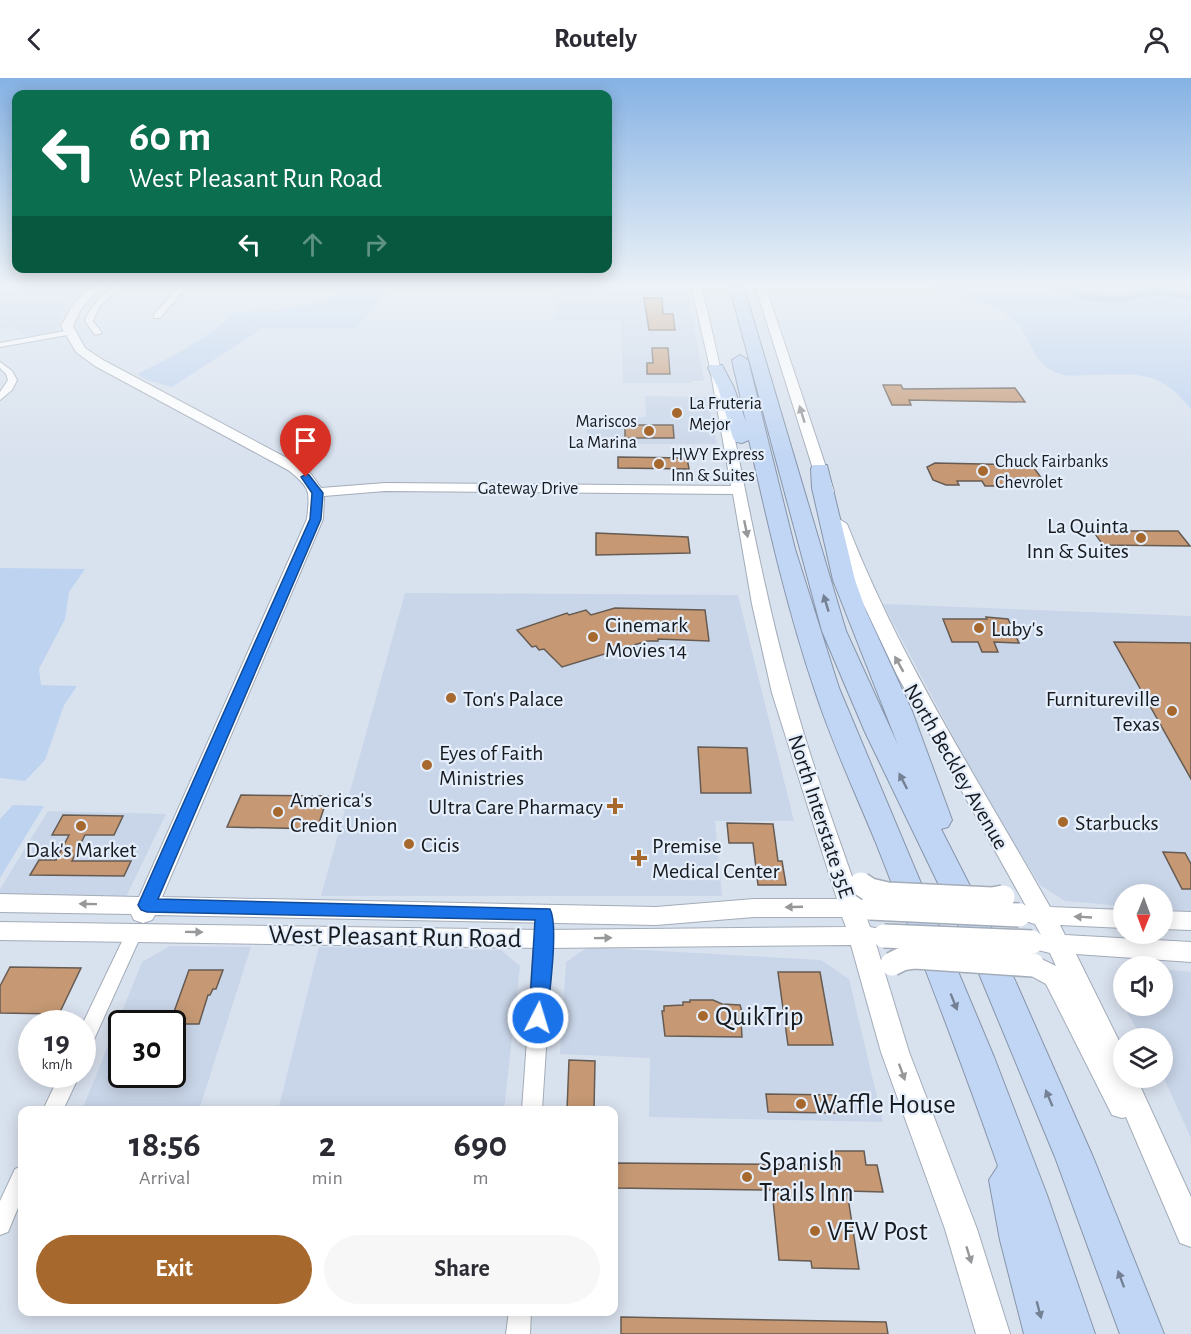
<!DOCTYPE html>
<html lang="en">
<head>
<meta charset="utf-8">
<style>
	:root { --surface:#fff; --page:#f7f7f7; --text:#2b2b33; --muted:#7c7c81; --accent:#a6682d }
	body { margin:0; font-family:"Alegreya Sans",sans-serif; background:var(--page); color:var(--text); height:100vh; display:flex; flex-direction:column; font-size:22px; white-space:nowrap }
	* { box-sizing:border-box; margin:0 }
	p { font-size:20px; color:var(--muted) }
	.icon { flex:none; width:33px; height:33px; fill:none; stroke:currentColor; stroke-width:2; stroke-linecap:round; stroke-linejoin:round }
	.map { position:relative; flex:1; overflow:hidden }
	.side { position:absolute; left:18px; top:1028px; width:600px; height:210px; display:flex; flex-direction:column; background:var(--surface); border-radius:12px; box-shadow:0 3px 15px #0003 }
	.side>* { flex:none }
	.guide { position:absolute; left:12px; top:12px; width:600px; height:183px; border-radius:12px; box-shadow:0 3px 15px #0003; background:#0b6e4f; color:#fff; overflow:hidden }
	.needle { width:39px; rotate:181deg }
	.tools { position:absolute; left:1113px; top:806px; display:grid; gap:12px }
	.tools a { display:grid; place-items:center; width:60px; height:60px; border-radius:50%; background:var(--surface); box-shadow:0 3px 15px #0003; font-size:30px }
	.speed { position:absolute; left:18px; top:932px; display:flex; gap:12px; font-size:30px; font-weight:700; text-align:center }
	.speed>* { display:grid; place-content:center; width:78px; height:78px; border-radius:50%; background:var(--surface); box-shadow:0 3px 15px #0003; line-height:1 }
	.speed small { font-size:15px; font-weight:400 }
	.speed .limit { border:3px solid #111; border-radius:9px; background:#fff; color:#111 }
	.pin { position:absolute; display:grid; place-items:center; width:51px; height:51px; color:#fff; margin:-62px -26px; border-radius:50% 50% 50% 0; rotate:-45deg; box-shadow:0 0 6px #0007 }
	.pin .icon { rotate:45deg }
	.me { position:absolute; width:66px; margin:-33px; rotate:5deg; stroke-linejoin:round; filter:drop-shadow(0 0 4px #0008) }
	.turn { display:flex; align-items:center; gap:21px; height:126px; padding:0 18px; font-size:27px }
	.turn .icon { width:78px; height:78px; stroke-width:2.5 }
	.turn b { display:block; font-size:42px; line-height:51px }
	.lanes { display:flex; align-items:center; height:57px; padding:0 18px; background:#0003; justify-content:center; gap:30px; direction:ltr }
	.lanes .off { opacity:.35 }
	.eta { display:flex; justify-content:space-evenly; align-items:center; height:102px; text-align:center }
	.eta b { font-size:36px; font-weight:700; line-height:42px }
	.action { display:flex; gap:12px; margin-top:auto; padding:12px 18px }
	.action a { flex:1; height:69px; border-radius:36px; background:var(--accent); color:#fff; font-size:24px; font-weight:700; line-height:69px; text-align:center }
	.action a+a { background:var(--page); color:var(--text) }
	header { display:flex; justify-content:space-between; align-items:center; height:78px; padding:0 18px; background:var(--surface); font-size:27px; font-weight:700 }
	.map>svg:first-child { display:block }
	.built { fill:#c9d6e9; fill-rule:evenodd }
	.green { fill:#bed3f0 }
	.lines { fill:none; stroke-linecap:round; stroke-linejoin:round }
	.river { fill:#90b0dd; fill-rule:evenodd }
	.building { fill:#c69974; stroke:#665b52; stroke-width:1.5 }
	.street-casing { stroke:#a3acb8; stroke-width:2 }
	.secondary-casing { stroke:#a3acb8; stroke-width:2 }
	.highway-casing { stroke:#8694a9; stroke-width:2 }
	.street { fill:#fff; fill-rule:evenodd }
	.secondary { fill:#fff; fill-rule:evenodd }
	.highway { fill:#c1d6f4; fill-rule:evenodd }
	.secondary-bridge-casing { stroke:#a3acb8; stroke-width:26; stroke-linecap:butt }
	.secondary-bridge { stroke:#fff; stroke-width:23 }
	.oneway { fill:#97989a }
	.oneway2 { fill:#748194 }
	.route { fill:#1a73e8; stroke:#114b97; stroke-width:1.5 }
	.poi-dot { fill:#a6682d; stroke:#e5eefb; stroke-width:2 }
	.labels { text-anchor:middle; stroke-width:4.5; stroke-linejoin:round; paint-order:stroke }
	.far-poi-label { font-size:18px; fill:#171a1f; stroke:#e5eefb; text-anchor:start }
	.far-street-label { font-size:18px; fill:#171a1f; stroke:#e5eefb }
	.poi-label { font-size:22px; fill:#171a1f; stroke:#e5eefb; text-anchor:start }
	.street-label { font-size:22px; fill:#171a1f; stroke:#e5eefb }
	.near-street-label { font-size:27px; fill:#171a1f; stroke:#e5eefb }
	.near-poi-label { font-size:27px; fill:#171a1f; stroke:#e5eefb; text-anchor:start }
</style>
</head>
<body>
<header><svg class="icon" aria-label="back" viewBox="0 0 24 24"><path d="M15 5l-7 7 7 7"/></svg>Routely<svg class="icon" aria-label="person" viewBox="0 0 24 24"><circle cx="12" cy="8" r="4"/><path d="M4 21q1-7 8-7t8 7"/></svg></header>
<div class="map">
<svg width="1191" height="1256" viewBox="0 0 1191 1256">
	<rect width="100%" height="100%" fill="#d8e1ee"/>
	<path class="built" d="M0 207H25L89 209 60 234 58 253 25 258 13 249 0 251Z
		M559 213 688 214 704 303H691V305H623L621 242H555Z
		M645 318 707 319 717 366H586L587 339H646Z
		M405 515 738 517 794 743H715L722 818H321Z
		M883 526 1191 538V834L1163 831 1162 816H1124L1123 828 1065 823 1040 807 987 722Z
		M48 733 166 736 126 819 0 816V811Z
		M170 868 251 869 199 1032H82L142 884ZM122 945H172V996H122Z
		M319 869 501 872 520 888 504 1032H278Z
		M588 869 821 882 849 901 883 1044 649 1039 650 980 560 976 566 884Z
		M1163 891 1191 894V1060L1163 998 1162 960H1142L1112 909 1123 904 1124 927H1162Z"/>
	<path class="green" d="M344 207H376L372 214 389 212 355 250H263L172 309 146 302 137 296C172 279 207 261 235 234 261 233 331 233 344 207Z
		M923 207H1191V331C1157 289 1137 297 1088 297 1080 297 1068 299 1060 296 1033 287 1033 265 1017 245 1002 227 946 212 923 207Z
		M0 490 85 491 69 514 65 541 39 591 41 607 77 608 64 627 45 682 25 703 0 700Z
		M13 727 44 728 0 800V741Z"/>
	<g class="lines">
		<path class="river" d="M1041 207C1067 207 1091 219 1118 218 1127 218 1136 214 1145 212 1161 209 1176 213 1191 217V223L1172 218H1147L1120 225 1090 223Z"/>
	</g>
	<path class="building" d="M644 220H662L663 236H673L675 252H649Z
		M652 270H668L670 296H647V285H653Z
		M883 307H901L903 311 1015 310 1025 324 909 322 911 327H892Z
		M625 347H673L674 360H625Z
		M618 379 687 380 689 391 618 390Z
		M935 385 1032 387 1047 408H985L982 403H957L959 407H946L933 402 927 389Z
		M1093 453H1178L1190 468 1103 467Z
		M596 455 688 459 690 475 596 477Z
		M615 530 705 532 709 563 658 561V563H647L562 589 544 571 539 572 536 568 532 569 517 552 567 535 569 537 586 532 591 537Z
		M986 539 1008 541 1019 565 994 564 998 574H982L978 564H952L943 541H987Z
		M1114 564 1191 565V701Z
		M698 669 747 670 751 715H701Z
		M241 717 328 718 317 751 227 749Z
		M63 737 123 738 114 757H85L72 783H131L124 798 30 797 39 782H56L69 757H52Z
		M727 745 773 746 778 783H782L786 807H758L753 765H729Z
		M1163 774 1185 775 1191 786V811H1182Z
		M10 889 81 890 59 936 0 935V908Z
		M189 892H223L216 911H213L210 917H208L199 946H181L172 966V945H170Z
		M778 894H820L833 967H788Z
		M690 922H713L722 926 740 927 745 943H741L742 959 665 958 662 933H664V928L683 927V924H690Z
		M569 982 595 983 594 1032H567Z
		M766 1016 835 1017 838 1035 768 1034Z
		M834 1073H864L866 1087H877L883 1114 847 1113 859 1191 812 1190 811 1183 779 1182 772 1112 614 1110V1085L836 1087Z
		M621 1239 886 1244 888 1256H621Z"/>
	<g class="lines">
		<g class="street-casing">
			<path id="street" d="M57 207H68L65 209Z
				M114 207H121L99 229 93 243 102 255 95 257 85 243C90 228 102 218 114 207Z
				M181 207H188L160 240H154V236Z
				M382 207H389L388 213H382Z
				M70 252H73V256L0 269V265Z
				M0 284 12 293 17 302 12 312 0 322V314L8 302 6 296 0 290Z
				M544 830 550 832 552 836 553 861 542 1032H522L536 836 538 832Z
				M135 847 141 848 143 853 91 968 89 973 82 976V947L127 853 129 848Z
				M60 996H80L63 1032H43Z
				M22 1088V1120L8 1154 0 1157V1123L15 1091Z
				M509 1233H531L530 1256H506Z"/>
		</g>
		<g class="secondary-casing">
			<path id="secondary" d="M92 207H103L81 231 73 248 85 270 103 282 298 386 311 396 321 410 385 405 731 408 710 290 691 207H701C735 342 754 481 792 615 811 684 836 753 860 821L872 824 876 830 872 836 866 838 870 849 881 851 884 858 881 865 876 866 909 974 977 1151 1010 1256H976L945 1151 881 974 851 867 544 870 0 862V844L544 852 846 849 842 839H754L656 847 155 837 152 842 143 845 134 842 131 836 0 834V816L139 819 307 441C310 413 311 410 288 392L95 288 76 274 61 248 72 228ZM385 413 733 416 752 526 772 615 837 821H754L656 829 162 819 323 441 324 418Z
				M755 207H765L834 413 832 416 827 417 820 413Z
				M839 441 847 446C901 584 978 701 1050 829L1124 832V850L1060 847 1065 857 1191 864V884L1076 876 1124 973V999H1136L1191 1119V1169L1180 1165 1126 1039 1122 1040 1112 1037 1046 906 1024 894 1020 887 1024 880 1033 877 1056 888 1050 875 1038 872 1035 865 1041 857 1035 846 1025 843 1022 837 1027 830 897 597 850 498 831 446Z
				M1162 833 1191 834V852L1162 851Z"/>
		</g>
		<g class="highway-casing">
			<path id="highway" d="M729 207H743L846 553 898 667 833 502 812 410 811 391 813 387H827L855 502 866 533 912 633 952 742 948 749 941 751 995 857 1093 1079 1164 1256H1120L1055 1079 963 857 865 654 822 553Z
				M740 277 748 282 795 471 839 610 994 979 1047 1117 1095 1256H1024L1000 1162 989 1102 998 1088C960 979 918 872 876 765 855 714 832 665 815 613 787 531 768 446 749 362L742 365 736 364 733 360 718 310 708 290 710 287H722L734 310 746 344 732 282Z"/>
		</g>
		<use href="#street" class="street"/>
		<use href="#secondary" class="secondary"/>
		<use href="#highway" class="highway"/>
		<g class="secondary-bridge-casing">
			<path id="secondary-bridge" d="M861 806 870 812 887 816 992 821 1003 819
				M870 830 1019 837
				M884 858 1032 864
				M892 886 902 881 915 879 1033 887"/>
		</g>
		<use href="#secondary-bridge" class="secondary-bridge"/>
	</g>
	<defs><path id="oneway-solid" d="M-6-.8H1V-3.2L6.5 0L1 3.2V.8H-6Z" transform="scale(1.5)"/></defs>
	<g class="oneway">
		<use href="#oneway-solid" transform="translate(802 336) rotate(-107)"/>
		<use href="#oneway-solid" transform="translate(746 451) rotate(78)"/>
		<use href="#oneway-solid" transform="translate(899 586) rotate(-119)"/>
		<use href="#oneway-solid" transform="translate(88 826) rotate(-179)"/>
		<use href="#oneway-solid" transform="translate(794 829) rotate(178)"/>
		<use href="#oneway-solid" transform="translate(1083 839) rotate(-177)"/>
		<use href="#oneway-solid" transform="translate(194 854) rotate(1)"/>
		<use href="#oneway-solid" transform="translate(603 860) rotate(-1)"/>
		<use href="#oneway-solid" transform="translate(902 994) rotate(70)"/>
		<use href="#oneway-solid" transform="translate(969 1177) rotate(73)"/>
	</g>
	<g class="oneway2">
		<use href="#oneway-solid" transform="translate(826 525) rotate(-107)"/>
		<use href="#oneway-solid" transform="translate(903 703) rotate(-117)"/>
		<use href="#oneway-solid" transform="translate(954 924) rotate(68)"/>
		<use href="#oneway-solid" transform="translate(1049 1020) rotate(-113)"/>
		<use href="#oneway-solid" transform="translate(1121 1201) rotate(-110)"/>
		<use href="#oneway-solid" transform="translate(1039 1232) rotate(75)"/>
	</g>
	<linearGradient id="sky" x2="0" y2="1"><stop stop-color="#85b2e4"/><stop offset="0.54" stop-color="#edf2f7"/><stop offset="1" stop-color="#edf2f7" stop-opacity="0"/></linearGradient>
	<rect width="1191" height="383" fill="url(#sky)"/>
	<path class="route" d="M306 396 309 397 323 415 321 441 158 821 550 831C559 847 549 918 547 940L544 945 538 948 531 945 529 940 535 842 147 834 141 832 138 827 310 441 312 415 301 399Z"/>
	<g class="poi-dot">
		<circle cx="677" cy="335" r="6"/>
		<circle cx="649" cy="353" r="6"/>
		<circle cx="659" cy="386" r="6"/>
		<circle cx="983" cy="393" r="6"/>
		<circle cx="1141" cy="460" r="6"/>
		<circle cx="979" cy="550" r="6"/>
		<circle cx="593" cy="559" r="6"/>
		<circle cx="451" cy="620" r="6"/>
		<circle cx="1172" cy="633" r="6"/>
		<circle cx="427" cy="687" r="6"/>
		<path d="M612 719h6v6h6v6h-6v6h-6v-6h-6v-6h6z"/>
		<circle cx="278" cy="734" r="6"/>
		<circle cx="1063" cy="744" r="6"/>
		<circle cx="81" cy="748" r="6"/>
		<circle cx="409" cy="766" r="6"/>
		<path d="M636 771h6v6h6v6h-6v6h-6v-6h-6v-6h6z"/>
		<circle cx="703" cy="938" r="6"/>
		<circle cx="801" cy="1026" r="6"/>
		<circle cx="747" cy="1099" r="6"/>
		<circle cx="815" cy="1153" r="6"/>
	</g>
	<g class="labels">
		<g class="far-poi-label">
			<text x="689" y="331">La Fruteria<tspan x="689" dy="21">Mejor</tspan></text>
			<text x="637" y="349" text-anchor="end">Mariscos<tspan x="637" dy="21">La Marina</tspan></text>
			<text x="671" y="382">HWY Express<tspan x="671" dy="21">Inn &amp; Suites</tspan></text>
			<text x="995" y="389">Chuck Fairbanks<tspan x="995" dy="21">Chevrolet</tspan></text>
		</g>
		<g class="far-street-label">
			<text x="528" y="416">Gateway Drive</text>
		</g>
		<g class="poi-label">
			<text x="1129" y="455" text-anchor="end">La Quinta<tspan x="1129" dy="25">Inn &amp; Suites</tspan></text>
			<text x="605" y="554">Cinemark<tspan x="605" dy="25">Movies 14</tspan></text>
			<text x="991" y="558">Luby's</text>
			<text x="463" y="628">Ton's Palace</text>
			<text x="1160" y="628" text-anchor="end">Furnitureville<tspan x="1160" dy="25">Texas</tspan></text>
			<text x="439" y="682">Eyes of Faith<tspan x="439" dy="25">Ministries</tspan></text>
			<text x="290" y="729">America's<tspan x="290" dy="25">Credit Union</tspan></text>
			<text x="603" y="736" text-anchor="end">Ultra Care Pharmacy</text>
			<text x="1075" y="752">Starbucks</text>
			<text x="421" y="774">Cicis</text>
			<text x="652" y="775">Premise<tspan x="652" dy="25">Medical Center</tspan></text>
			<text x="81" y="779" text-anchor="middle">Dak's Market</text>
		</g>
		<g class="street-label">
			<text transform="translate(957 688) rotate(60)" y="8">North Beckley Avenue</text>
			<text transform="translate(822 738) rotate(72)" y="8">North Interstate 35E</text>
		</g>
		<g class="near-street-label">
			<text transform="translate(395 858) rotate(1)" y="9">West Pleasant Run Road</text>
		</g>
		<g class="near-poi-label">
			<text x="715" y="947">QuikTrip</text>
			<text x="813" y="1035">Waffle House</text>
			<text x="759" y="1092">Spanish<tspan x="759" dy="31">Trails Inn</tspan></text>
			<text x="827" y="1162">VFW Post</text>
		</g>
	</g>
</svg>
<div class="tools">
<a><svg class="needle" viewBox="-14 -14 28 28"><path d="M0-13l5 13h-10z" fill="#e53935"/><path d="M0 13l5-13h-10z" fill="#7c7c81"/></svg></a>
<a><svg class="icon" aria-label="sound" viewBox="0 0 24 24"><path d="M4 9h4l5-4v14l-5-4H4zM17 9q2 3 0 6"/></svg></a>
<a><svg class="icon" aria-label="layers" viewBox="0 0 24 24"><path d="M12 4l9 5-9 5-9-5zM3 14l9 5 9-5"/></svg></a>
</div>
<div class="speed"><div>19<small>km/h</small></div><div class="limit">30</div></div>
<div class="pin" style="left:306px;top:399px;background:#d93025"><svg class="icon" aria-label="arrive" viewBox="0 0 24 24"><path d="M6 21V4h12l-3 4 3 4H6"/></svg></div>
<svg class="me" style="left:538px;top:940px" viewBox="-20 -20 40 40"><circle r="17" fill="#1a73e8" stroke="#fff" stroke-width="3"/><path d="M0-11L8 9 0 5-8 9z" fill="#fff"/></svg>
<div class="guide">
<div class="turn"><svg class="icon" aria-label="left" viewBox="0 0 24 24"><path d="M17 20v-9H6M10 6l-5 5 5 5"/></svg><div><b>60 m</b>West Pleasant Run Road</div></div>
<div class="lanes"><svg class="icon" aria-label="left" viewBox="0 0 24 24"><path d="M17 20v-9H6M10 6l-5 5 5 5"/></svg><svg class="icon off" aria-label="ahead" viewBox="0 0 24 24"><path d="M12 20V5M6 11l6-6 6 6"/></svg><svg class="icon off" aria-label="right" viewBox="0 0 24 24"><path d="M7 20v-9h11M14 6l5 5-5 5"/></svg></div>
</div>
<section class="side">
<div class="eta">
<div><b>18:56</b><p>Arrival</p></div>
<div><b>2</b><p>min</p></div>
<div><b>690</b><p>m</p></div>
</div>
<div class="action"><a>Exit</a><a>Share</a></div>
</section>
</div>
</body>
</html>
